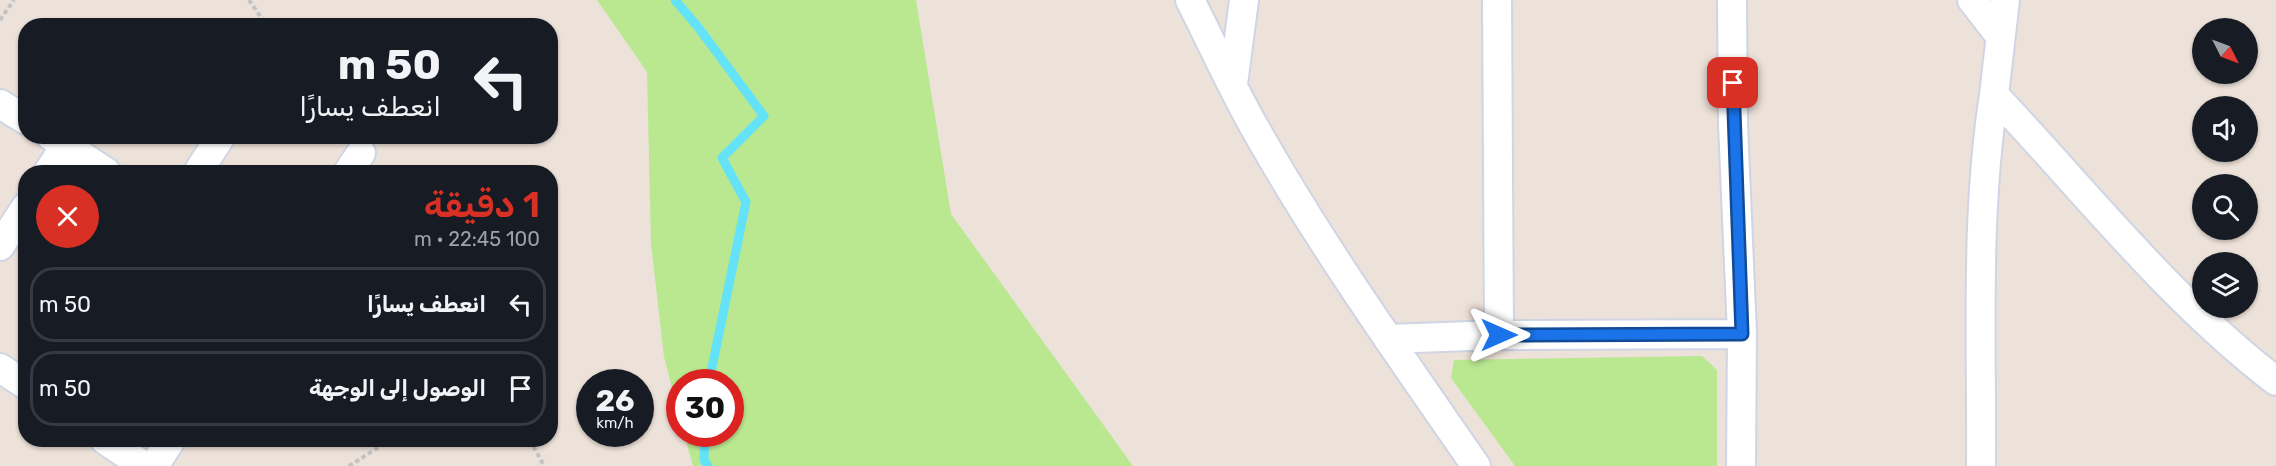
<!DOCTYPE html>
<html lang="ar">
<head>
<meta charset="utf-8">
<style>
	:root { --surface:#171b24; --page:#20242c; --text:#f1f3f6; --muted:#9ea1a6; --line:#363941; --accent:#d93025 }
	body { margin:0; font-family:Rubik,"Noto Sans Arabic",sans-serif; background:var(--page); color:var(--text); direction:rtl; height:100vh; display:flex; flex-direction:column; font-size:22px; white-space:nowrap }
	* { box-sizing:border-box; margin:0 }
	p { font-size:20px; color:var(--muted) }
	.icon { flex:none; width:33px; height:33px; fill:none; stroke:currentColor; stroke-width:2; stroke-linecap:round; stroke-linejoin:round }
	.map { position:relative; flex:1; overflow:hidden; direction:ltr }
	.drawer { position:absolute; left:18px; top:165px; width:540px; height:282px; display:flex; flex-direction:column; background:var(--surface); border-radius:24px; box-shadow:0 2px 4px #0004; direction:rtl }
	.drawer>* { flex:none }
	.hud { position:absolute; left:18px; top:18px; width:540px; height:126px; border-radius:24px; box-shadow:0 2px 4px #0004; direction:rtl; background:#171b24; color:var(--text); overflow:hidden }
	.needle { width:39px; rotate:132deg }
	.controls { position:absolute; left:2192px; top:18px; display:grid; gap:12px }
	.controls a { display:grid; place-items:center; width:66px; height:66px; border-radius:50%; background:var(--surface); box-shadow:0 2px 4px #0004; font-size:30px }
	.speed { position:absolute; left:576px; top:369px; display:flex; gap:12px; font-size:30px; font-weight:700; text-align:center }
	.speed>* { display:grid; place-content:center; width:78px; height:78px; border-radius:50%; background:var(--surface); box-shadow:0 2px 4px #0004; line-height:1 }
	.speed small { font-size:15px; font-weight:400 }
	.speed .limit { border:9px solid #d22; background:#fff; color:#111 }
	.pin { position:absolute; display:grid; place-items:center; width:51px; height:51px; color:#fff; margin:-26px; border-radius:12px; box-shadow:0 3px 9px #0006 }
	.me { position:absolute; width:66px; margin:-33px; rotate:90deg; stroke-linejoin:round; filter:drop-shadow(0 0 4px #0008) }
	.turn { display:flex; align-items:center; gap:21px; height:126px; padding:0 18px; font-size:27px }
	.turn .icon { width:78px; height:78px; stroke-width:2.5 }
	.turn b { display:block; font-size:42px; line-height:51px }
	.round { display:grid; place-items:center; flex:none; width:63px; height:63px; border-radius:32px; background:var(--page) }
	.headline { display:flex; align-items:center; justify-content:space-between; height:102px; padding:0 18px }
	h1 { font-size:36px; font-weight:600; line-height:45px; color:var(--accent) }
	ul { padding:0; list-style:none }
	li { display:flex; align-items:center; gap:18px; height:75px; margin:0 12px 9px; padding:0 6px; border:3px solid var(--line); border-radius:24px }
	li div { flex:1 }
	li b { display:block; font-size:22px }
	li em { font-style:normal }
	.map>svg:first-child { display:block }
	.green { fill:#b9e891 }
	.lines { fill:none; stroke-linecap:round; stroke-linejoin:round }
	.stream { stroke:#63e2f8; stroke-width:9 }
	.street-casing { stroke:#cfd5e4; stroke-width:32 }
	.path { stroke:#c3c3c3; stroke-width:4; stroke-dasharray:4.5 3; stroke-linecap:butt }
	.street { stroke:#fff; stroke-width:28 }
	.route-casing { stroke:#114b97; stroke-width:15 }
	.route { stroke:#1a73e8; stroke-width:10 }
</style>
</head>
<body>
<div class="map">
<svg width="2276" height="466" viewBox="0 0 2276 466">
	<rect width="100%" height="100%" fill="#ede2d9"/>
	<path class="green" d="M597 0H916L951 214 1133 466H693L684 434H730V382H680L679 415 664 357 651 244 647 72Z
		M1702 356 1717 370V466H1515L1451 378 1454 360Z"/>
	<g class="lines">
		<path class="stream" d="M675 0 698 27 764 116 722 158 746 202 709 382
			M705 434 704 460 708 466"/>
		<g class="street-casing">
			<path id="street" d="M1190 0C1212 43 1232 88 1256 130 1322 247 1400 356 1476 466
				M1497 0 1499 335
				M1732 0 1733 124 1742 334 1741 466
				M1972 0 2000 36
				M2005 0 1994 95C2086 192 2169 299 2276 381
				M1233 84 1244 0
				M0 104 26 120
				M51 136 106 172
				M48 172 72 136
				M198 172 221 136
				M348 172 361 153
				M0 246 26 207
				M1388 339 1499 335 1742 334
				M0 368 26 385
				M105 440 144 466
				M154 466 171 440
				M1981 466C1982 343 1975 217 1994 95"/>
		</g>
		<path class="path" d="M249 0 267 26
			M0 20 14 0
			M530 440 544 466
			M349 466 390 440"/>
		<use href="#street" class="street"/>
	</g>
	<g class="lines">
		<g class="route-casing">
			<path id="route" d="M1499 335 1742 334 1733 83"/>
		</g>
		<use href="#route" class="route"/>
	</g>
</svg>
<div class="controls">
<a><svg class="needle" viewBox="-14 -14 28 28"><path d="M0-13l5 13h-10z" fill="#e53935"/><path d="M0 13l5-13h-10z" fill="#9ea1a6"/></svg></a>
<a><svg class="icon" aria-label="sound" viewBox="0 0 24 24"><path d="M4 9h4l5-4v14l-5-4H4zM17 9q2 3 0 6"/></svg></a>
<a><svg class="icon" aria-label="search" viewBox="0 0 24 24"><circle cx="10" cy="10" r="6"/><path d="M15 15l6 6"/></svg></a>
<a><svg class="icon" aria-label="layers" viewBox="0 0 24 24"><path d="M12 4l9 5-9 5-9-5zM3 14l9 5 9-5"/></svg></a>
</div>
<div class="speed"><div>26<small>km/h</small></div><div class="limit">30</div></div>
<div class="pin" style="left:1733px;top:83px;background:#d93025"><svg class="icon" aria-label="arrive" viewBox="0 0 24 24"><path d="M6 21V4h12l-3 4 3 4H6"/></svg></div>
<svg class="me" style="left:1499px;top:335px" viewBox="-20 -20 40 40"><path d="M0-17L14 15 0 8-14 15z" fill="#1a73e8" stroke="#fff" stroke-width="4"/></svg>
<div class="hud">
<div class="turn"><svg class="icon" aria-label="left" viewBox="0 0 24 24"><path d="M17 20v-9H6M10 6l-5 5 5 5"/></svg><div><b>50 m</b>انعطف يسارًا</div></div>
</div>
<section class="drawer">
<div class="headline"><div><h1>1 دقيقة</h1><p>100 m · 22:45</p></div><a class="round" style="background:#d93025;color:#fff"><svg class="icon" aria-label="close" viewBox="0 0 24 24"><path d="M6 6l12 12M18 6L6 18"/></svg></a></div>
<ul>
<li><svg class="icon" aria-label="left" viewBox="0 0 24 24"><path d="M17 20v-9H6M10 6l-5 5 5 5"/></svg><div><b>انعطف يسارًا</b></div><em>50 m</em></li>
<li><svg class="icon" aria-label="arrive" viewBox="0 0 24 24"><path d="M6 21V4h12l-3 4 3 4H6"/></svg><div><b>الوصول إلى الوجهة</b></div><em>50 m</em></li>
</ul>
</section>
</div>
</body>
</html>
